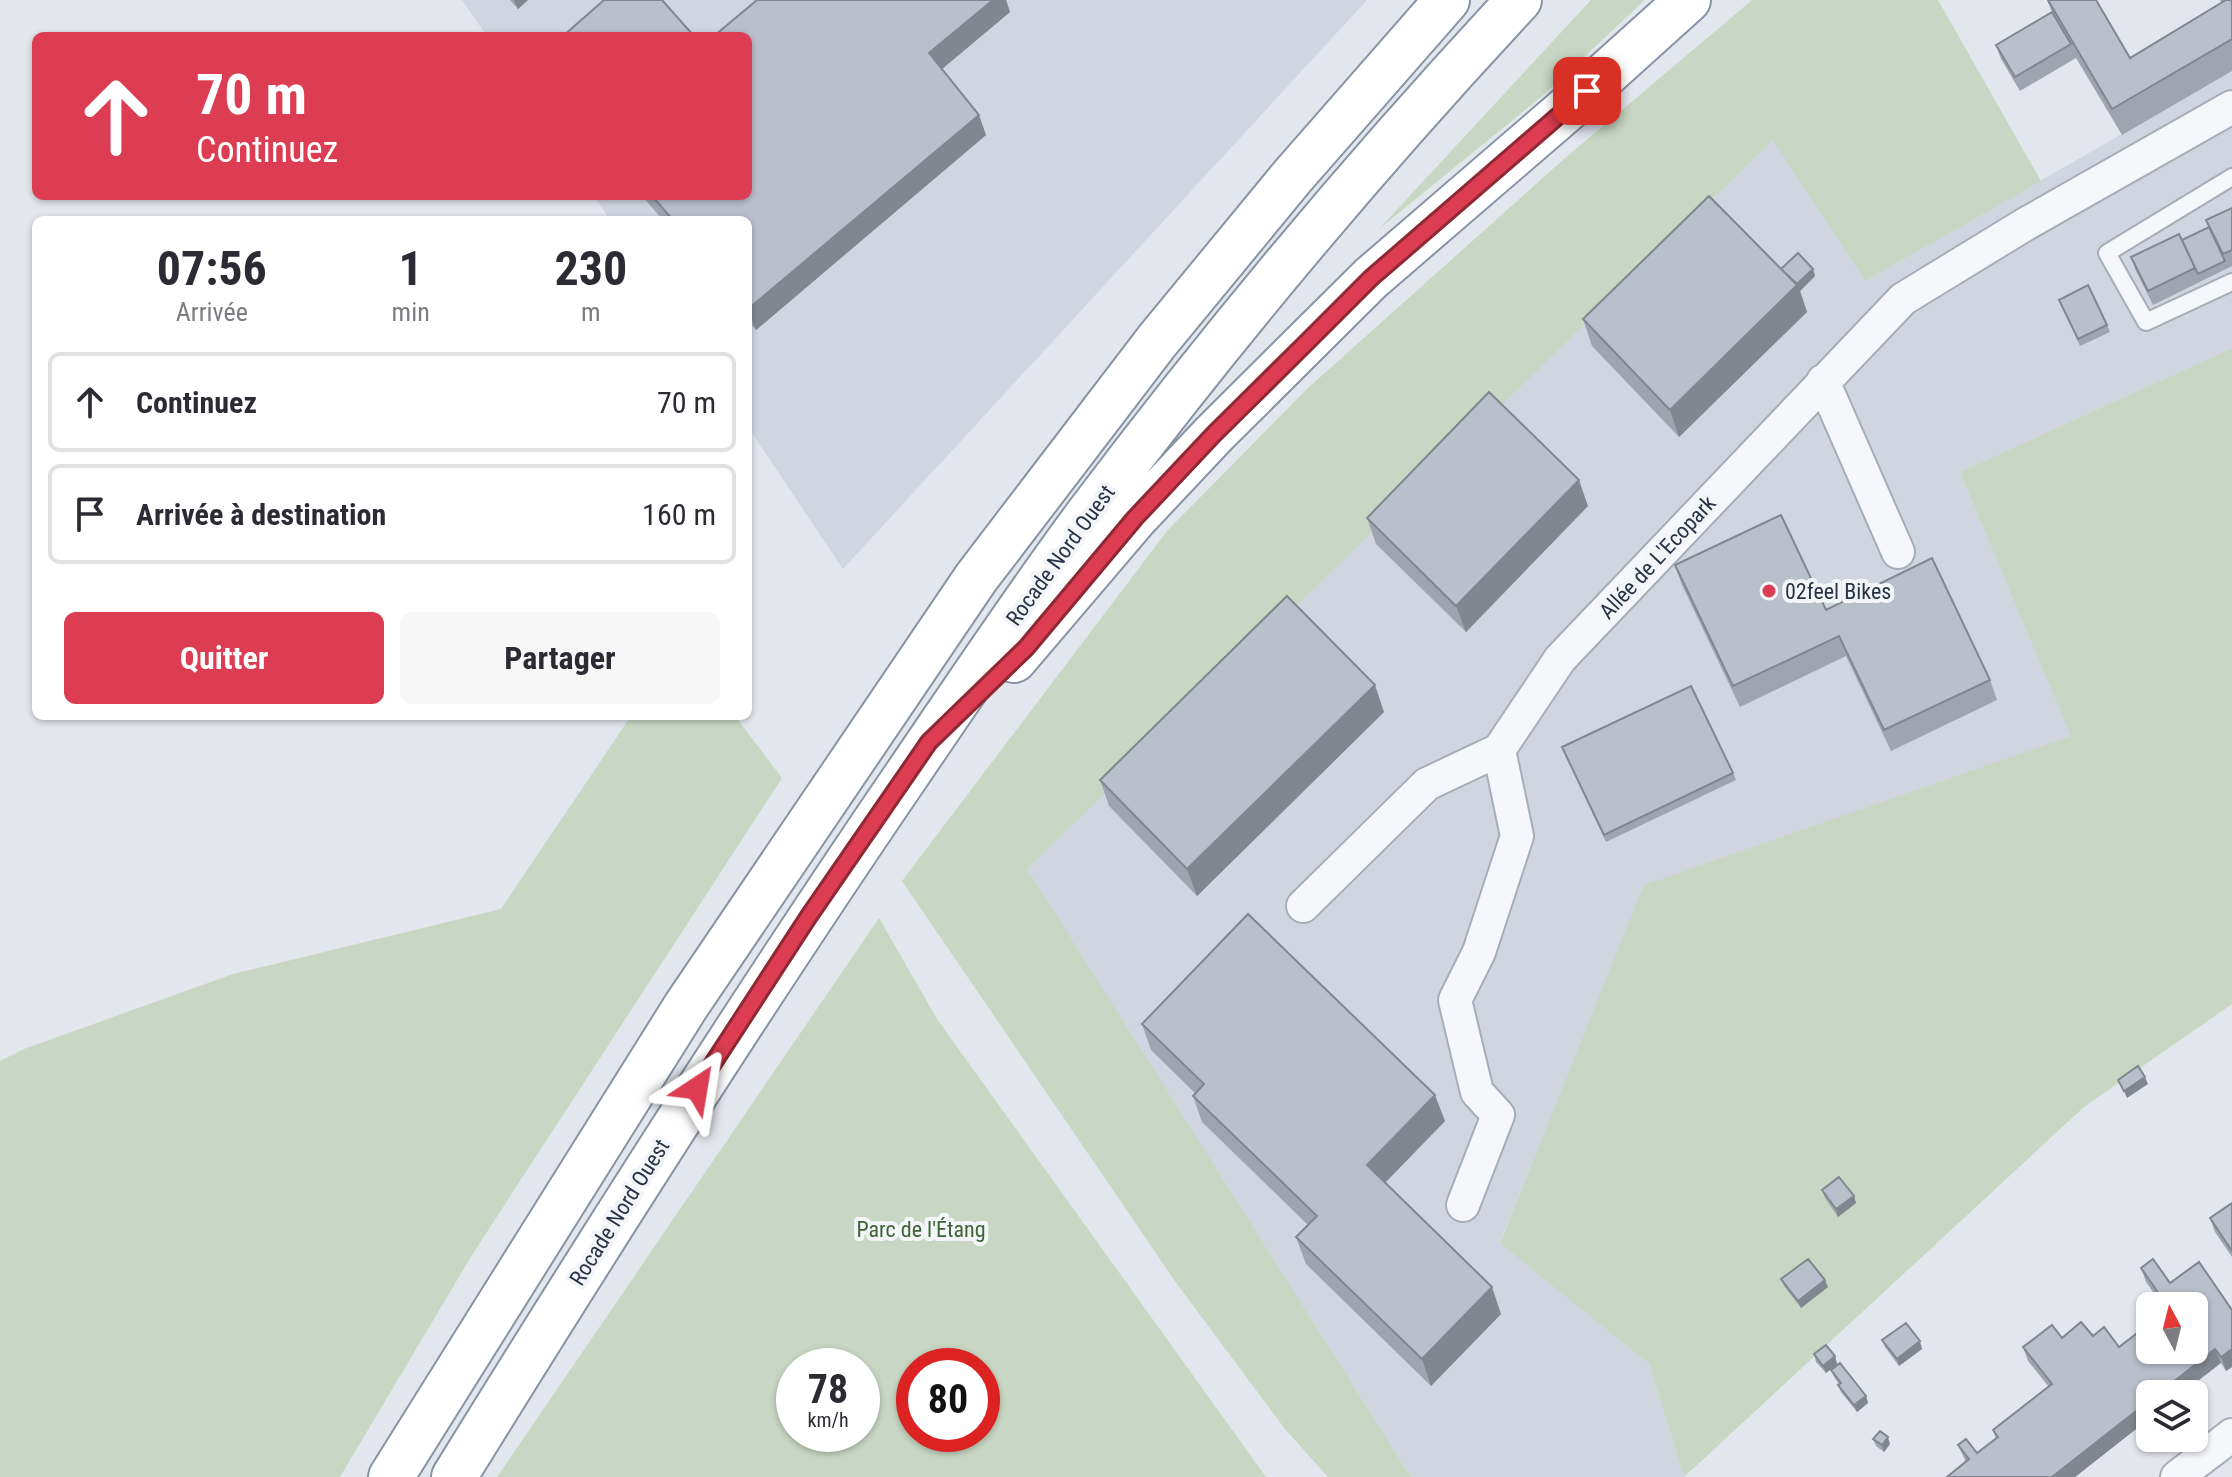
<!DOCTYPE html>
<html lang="fr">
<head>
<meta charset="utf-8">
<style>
	:root { --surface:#fff; --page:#f7f7f7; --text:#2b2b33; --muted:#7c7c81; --line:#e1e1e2; --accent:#dc3d52 }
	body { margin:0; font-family:"Roboto Condensed",sans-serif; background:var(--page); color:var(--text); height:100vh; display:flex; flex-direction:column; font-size:30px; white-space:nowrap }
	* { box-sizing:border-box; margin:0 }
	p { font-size:26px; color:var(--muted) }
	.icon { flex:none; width:44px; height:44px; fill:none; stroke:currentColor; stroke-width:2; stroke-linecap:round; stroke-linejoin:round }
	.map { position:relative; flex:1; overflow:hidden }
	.panel { position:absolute; left:32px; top:216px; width:720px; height:504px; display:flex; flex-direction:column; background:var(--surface); border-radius:12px; box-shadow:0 2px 6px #0004 }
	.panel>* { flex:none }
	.guide { position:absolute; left:32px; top:32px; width:720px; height:168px; border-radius:12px; box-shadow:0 2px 6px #0004; background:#dc3d52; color:#fff; overflow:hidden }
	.needle { width:52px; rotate:353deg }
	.fabs { position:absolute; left:2136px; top:1292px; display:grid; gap:16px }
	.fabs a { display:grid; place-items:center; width:72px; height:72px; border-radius:12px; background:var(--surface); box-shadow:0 2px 6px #0004; font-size:40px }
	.speed { position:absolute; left:776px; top:1348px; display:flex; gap:16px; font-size:40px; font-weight:700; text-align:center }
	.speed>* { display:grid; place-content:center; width:104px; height:104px; border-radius:50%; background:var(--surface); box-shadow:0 2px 6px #0004; line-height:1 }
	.speed small { font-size:20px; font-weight:400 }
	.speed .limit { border:12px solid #d22; background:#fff; color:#111 }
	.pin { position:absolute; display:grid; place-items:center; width:68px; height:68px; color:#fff; margin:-34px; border-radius:16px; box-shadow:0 4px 12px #0006 }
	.me { position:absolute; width:88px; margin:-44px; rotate:33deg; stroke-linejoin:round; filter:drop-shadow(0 0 6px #0008) }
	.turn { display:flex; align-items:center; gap:28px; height:168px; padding:0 32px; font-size:36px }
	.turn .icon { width:104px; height:104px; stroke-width:2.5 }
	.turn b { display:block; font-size:56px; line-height:68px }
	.eta { display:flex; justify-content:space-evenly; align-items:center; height:136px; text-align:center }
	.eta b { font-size:48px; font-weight:700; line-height:56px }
	.action { display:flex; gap:16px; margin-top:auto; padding:16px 32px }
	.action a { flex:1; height:92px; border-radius:12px; background:var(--accent); color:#fff; font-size:32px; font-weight:700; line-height:92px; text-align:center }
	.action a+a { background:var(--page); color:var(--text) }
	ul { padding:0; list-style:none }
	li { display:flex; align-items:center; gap:24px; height:100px; margin:0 16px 12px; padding:0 16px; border:4px solid var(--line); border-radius:12px }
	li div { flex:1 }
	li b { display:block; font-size:30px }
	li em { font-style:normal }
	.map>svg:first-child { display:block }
	.built { fill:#d0d5df }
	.green { fill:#c8d7c3; fill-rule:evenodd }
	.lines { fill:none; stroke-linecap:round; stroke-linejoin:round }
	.service-casing { stroke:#a7adb7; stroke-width:20 }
	.minor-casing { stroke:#a7adb7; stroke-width:36 }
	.trunk-casing { stroke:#8893a5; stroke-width:48 }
	.service { stroke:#f6f7fa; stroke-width:16 }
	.minor { stroke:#f6f7fa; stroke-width:32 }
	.trunk { stroke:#fff; stroke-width:44 }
	.wall { fill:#9fa4af }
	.shaded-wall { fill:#82868e }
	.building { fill:#b9bfcb; stroke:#82868e; stroke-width:2 }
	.route-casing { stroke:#8f2835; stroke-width:20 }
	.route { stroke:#dc3d52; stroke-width:14 }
	.poi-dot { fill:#dc3d52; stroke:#f3f5f9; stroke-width:3 }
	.labels { text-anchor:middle; stroke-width:8; stroke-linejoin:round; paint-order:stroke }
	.street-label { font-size:22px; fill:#283347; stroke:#f3f5f9 }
	.poi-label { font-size:22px; fill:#283347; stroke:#f3f5f9; text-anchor:start }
	.park-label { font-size:22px; fill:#3c6434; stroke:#f3f5f9 }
</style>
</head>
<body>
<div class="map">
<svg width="2232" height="1477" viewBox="0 0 2232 1477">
	<rect width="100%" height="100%" fill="#e3e6ec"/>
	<path class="built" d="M462 0H1367L843 569 748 427V220H610L594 196H748V36H487Z
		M2232 71V348L1960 472 2072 736 1645 885 1500 1242 1649 1364 1684 1477H1411L1026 869 1308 583 1774 139 1865 281Z"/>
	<path class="green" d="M1591 0H1645L1541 97 1379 229Z
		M1752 0H1938L2041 181 1865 281 1773 140 1027 869 1411 1477H1328L1285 1429 1177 1284 902 881 1167 531 1308 388 1564 159Z
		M2232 348V1004L2084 1107 1684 1477 1649 1364 1500 1243 1644 885 2071 736 1960 472Z
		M631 716H735L782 778 472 1255 340 1477H0V1061L24 1049 233 974 501 909Z
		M879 918 937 1019 1266 1477H497ZM794 1366H862V1434H794ZM914 1366H982V1434H914Z"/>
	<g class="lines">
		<g class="service-casing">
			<path id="service" d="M2232 177 2107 253 2146 322 2232 282"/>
		</g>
		<g class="minor-casing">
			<path id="minor" d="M1823 381 1898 552
				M1303 906 1427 784 1499 750
				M1463 1205 1498 1115 1477 1092 1455 1000 1479 952 1517 836 1499 750 1560 659 1903 299 2024 225 2232 107
				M2177 1477 2232 1435"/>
		</g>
		<g class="trunk-casing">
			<path id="trunk" d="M1014 660 1135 518 1214 434 1371 278 1567 109 1688 0
				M391 1477 686 1006 976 578 1157 341 1292 177 1447 0
				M454 1477C600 1241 749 1006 906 776 966 688 1025 599 1089 513 1223 335 1367 163 1519 0"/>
		</g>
		<use href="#service" class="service"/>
		<use href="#minor" class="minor"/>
		<use href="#trunk" class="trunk"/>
	</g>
	<path class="wall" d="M510 0H528L518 9Z
		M757 0H1006L1010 12 942 69 986 135 756 330 748 321V220H663L642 196H748Z
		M2047 0 2130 58 2222 3 2220 0H2232V71L2122 135 2076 58 2020 91 2001 59 1996 45 2052 12Z
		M2232 208V266L2153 305 2136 271 2131 257 2182 240 2209 227 2206 220Z
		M1781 269H1813L1815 276 1800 291 1807 312 1679 437 1592 346 1583 319Z
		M2059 300 2107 325 2110 332 2080 346Z
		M1588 506 1466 632 1376 544 1367 518Z
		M1675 565 1826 610 1990 680 1997 700 1891 751 1846 656 1740 707 1682 585Z
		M1384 712 1197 896 1109 806 1100 780Z
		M1562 747 1733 773 1736 780 1606 842Z
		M1142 1024 1445 1121 1385 1183 1501 1314 1431 1386 1306 1264 1296 1237 1308 1225 1202 1122 1193 1096 1195 1093 1151 1050Z
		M1822 1190 1854 1196 1856 1203 1838 1217 1825 1198Z
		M2232 1203V1257L2215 1232 2210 1218Z
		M2141 1268 2170 1283 2232 1310V1367L2226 1371 2221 1363 2150 1394V1418L2075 1477H1947L1966 1462 1958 1445 1977 1453 1996 1439 1993 1430 2049 1387 2028 1361 2023 1347 2062 1338 2093 1336 2119 1347 2146 1325 2143 1317 2161 1303 2146 1282Z
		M1781 1279 1828 1287 1801 1308 1784 1286Z
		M1882 1340 1922 1349 1899 1366 1885 1347Z
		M1814 1354 1835 1356 1837 1364 1826 1373 1816 1362Z
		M1831 1370 1866 1396 1868 1403 1857 1412 1841 1392 1838 1385 1839 1384 1834 1377Z
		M1873 1439 1890 1444 1884 1452 1876 1446Z"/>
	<path class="shaded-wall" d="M514 0H528L518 9Z
		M993 0H1006L1010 12 936 74 929 53Z
		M979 115 986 135 756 330 748 309Z
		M1813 269 1815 276 1800 291 1807 312 1679 437 1670 410Z
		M1579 480 1588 506 1466 632 1456 606Z
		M1375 685 1384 712 1197 896 1187 869Z
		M2145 1077 2148 1084 2127 1098 2124 1091Z
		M1435 1095 1445 1121 1376 1192 1367 1165Z
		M1854 1196 1856 1203 1838 1217 1836 1209Z
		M1825 1280 1828 1287 1801 1308 1798 1301Z
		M1492 1287 1501 1314 1431 1386 1422 1359Z
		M1920 1341 1922 1349 1899 1366 1897 1359Z
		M2215 1349 2221 1363 2181 1394H2158Z
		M2232 1349V1367L2226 1371 2221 1357Z
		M1835 1356 1837 1364 1826 1373 1823 1366Z
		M1866 1396 1868 1403 1857 1412 1854 1405Z
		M2150 1400V1418L2075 1477H2052Z
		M1888 1437 1890 1444 1884 1452 1882 1445Z"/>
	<path class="building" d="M604 0H662L694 36H563Z
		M757 0H993L929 53 979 115 748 309V220H673L652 196H748V36H714Z
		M2048 0H2096L2130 58 2226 0H2232V39L2112 109Z
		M2052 12 2071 44 2015 77 1996 45Z
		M1709 196 1797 285 1670 410 1583 319Z
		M2232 208V250L2223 254 2206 220Z
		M2209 227 2225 261 2198 274 2182 240Z
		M2179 234 2195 268 2148 291 2131 257Z
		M1798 253 1813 269 1797 284 1781 269Z
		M2088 285 2107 325 2078 339 2059 300Z
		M1489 392 1579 480 1456 606 1367 518Z
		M1781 515 1826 610 1932 558 1990 680 1884 730 1839 636 1733 686 1675 565Z
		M1287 596 1375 685 1187 869 1100 780Z
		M1691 686 1733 773 1604 835 1562 747Z
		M1248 914 1435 1095 1367 1165 1492 1287 1422 1359 1296 1237 1317 1216 1193 1096 1204 1084 1142 1024Z
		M2138 1066 2145 1077 2124 1091 2118 1080Z
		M1839 1177 1854 1196 1836 1209 1822 1190Z
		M2232 1203V1251L2210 1218Z
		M1808 1259 1825 1280 1798 1301 1781 1279Z
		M2153 1259 2170 1283 2199 1262 2232 1310V1349L2221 1357 2215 1349 2158 1394H2150V1400L2052 1477H1947L1969 1459 1958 1445 1966 1439 1977 1453 1998 1437 1993 1430 2052 1384 2023 1347 2052 1325 2062 1338 2081 1322 2093 1336 2104 1327 2119 1347 2149 1324 2143 1317 2150 1312V1350H2194V1306H2157L2164 1301 2141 1268Z
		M1906 1323 1920 1341 1897 1359 1882 1340Z
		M1826 1345 1835 1356 1823 1366 1814 1354Z
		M1840 1363 1866 1396 1854 1405 1838 1385 1841 1383 1831 1370Z
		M1880 1431 1888 1437 1882 1445 1873 1439Z"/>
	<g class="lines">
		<g class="route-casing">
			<path id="route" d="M697 1088 809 916 929 742 1026 648 1135 518 1214 434 1304 345 1371 278 1587 91"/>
		</g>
		<use href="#route" class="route"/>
	</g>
	<circle class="poi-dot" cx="1769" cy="591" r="8"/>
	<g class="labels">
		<g class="street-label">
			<text transform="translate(1060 555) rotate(-54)" y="8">Rocade Nord Ouest</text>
			<text transform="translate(1657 557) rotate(-47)" y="8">Allée de L'Ecopark</text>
			<text transform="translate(619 1212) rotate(-58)" y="8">Rocade Nord Ouest</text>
		</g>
		<g class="poi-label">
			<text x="1785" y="599">02feel Bikes</text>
		</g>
		<g class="park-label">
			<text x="921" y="1237">Parc de l'Étang</text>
		</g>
	</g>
</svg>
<div class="fabs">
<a><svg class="needle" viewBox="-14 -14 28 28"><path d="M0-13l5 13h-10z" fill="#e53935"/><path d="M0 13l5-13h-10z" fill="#7c7c81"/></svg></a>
<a><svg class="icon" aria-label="layers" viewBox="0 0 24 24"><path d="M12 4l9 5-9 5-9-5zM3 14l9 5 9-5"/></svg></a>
</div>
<div class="speed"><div>78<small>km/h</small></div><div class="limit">80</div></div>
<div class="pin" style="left:1587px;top:91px;background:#d93025"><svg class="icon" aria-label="arrive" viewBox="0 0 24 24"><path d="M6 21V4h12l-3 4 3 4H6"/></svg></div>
<svg class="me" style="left:697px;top:1088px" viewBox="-20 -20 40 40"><path d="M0-17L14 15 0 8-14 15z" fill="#dc3d52" stroke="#fff" stroke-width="4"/></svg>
<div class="guide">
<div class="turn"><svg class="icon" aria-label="ahead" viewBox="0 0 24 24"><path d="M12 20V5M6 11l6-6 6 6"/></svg><div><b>70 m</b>Continuez</div></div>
</div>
<section class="panel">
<div class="eta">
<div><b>07:56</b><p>Arrivée</p></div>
<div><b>1</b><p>min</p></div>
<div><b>230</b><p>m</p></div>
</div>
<ul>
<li><svg class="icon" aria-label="ahead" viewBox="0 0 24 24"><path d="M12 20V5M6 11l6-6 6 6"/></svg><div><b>Continuez</b></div><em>70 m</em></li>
<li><svg class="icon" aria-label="arrive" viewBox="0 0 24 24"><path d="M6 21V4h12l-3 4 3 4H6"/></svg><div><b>Arrivée à destination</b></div><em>160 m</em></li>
</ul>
<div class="action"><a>Quitter</a><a>Partager</a></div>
</section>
</div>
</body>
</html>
